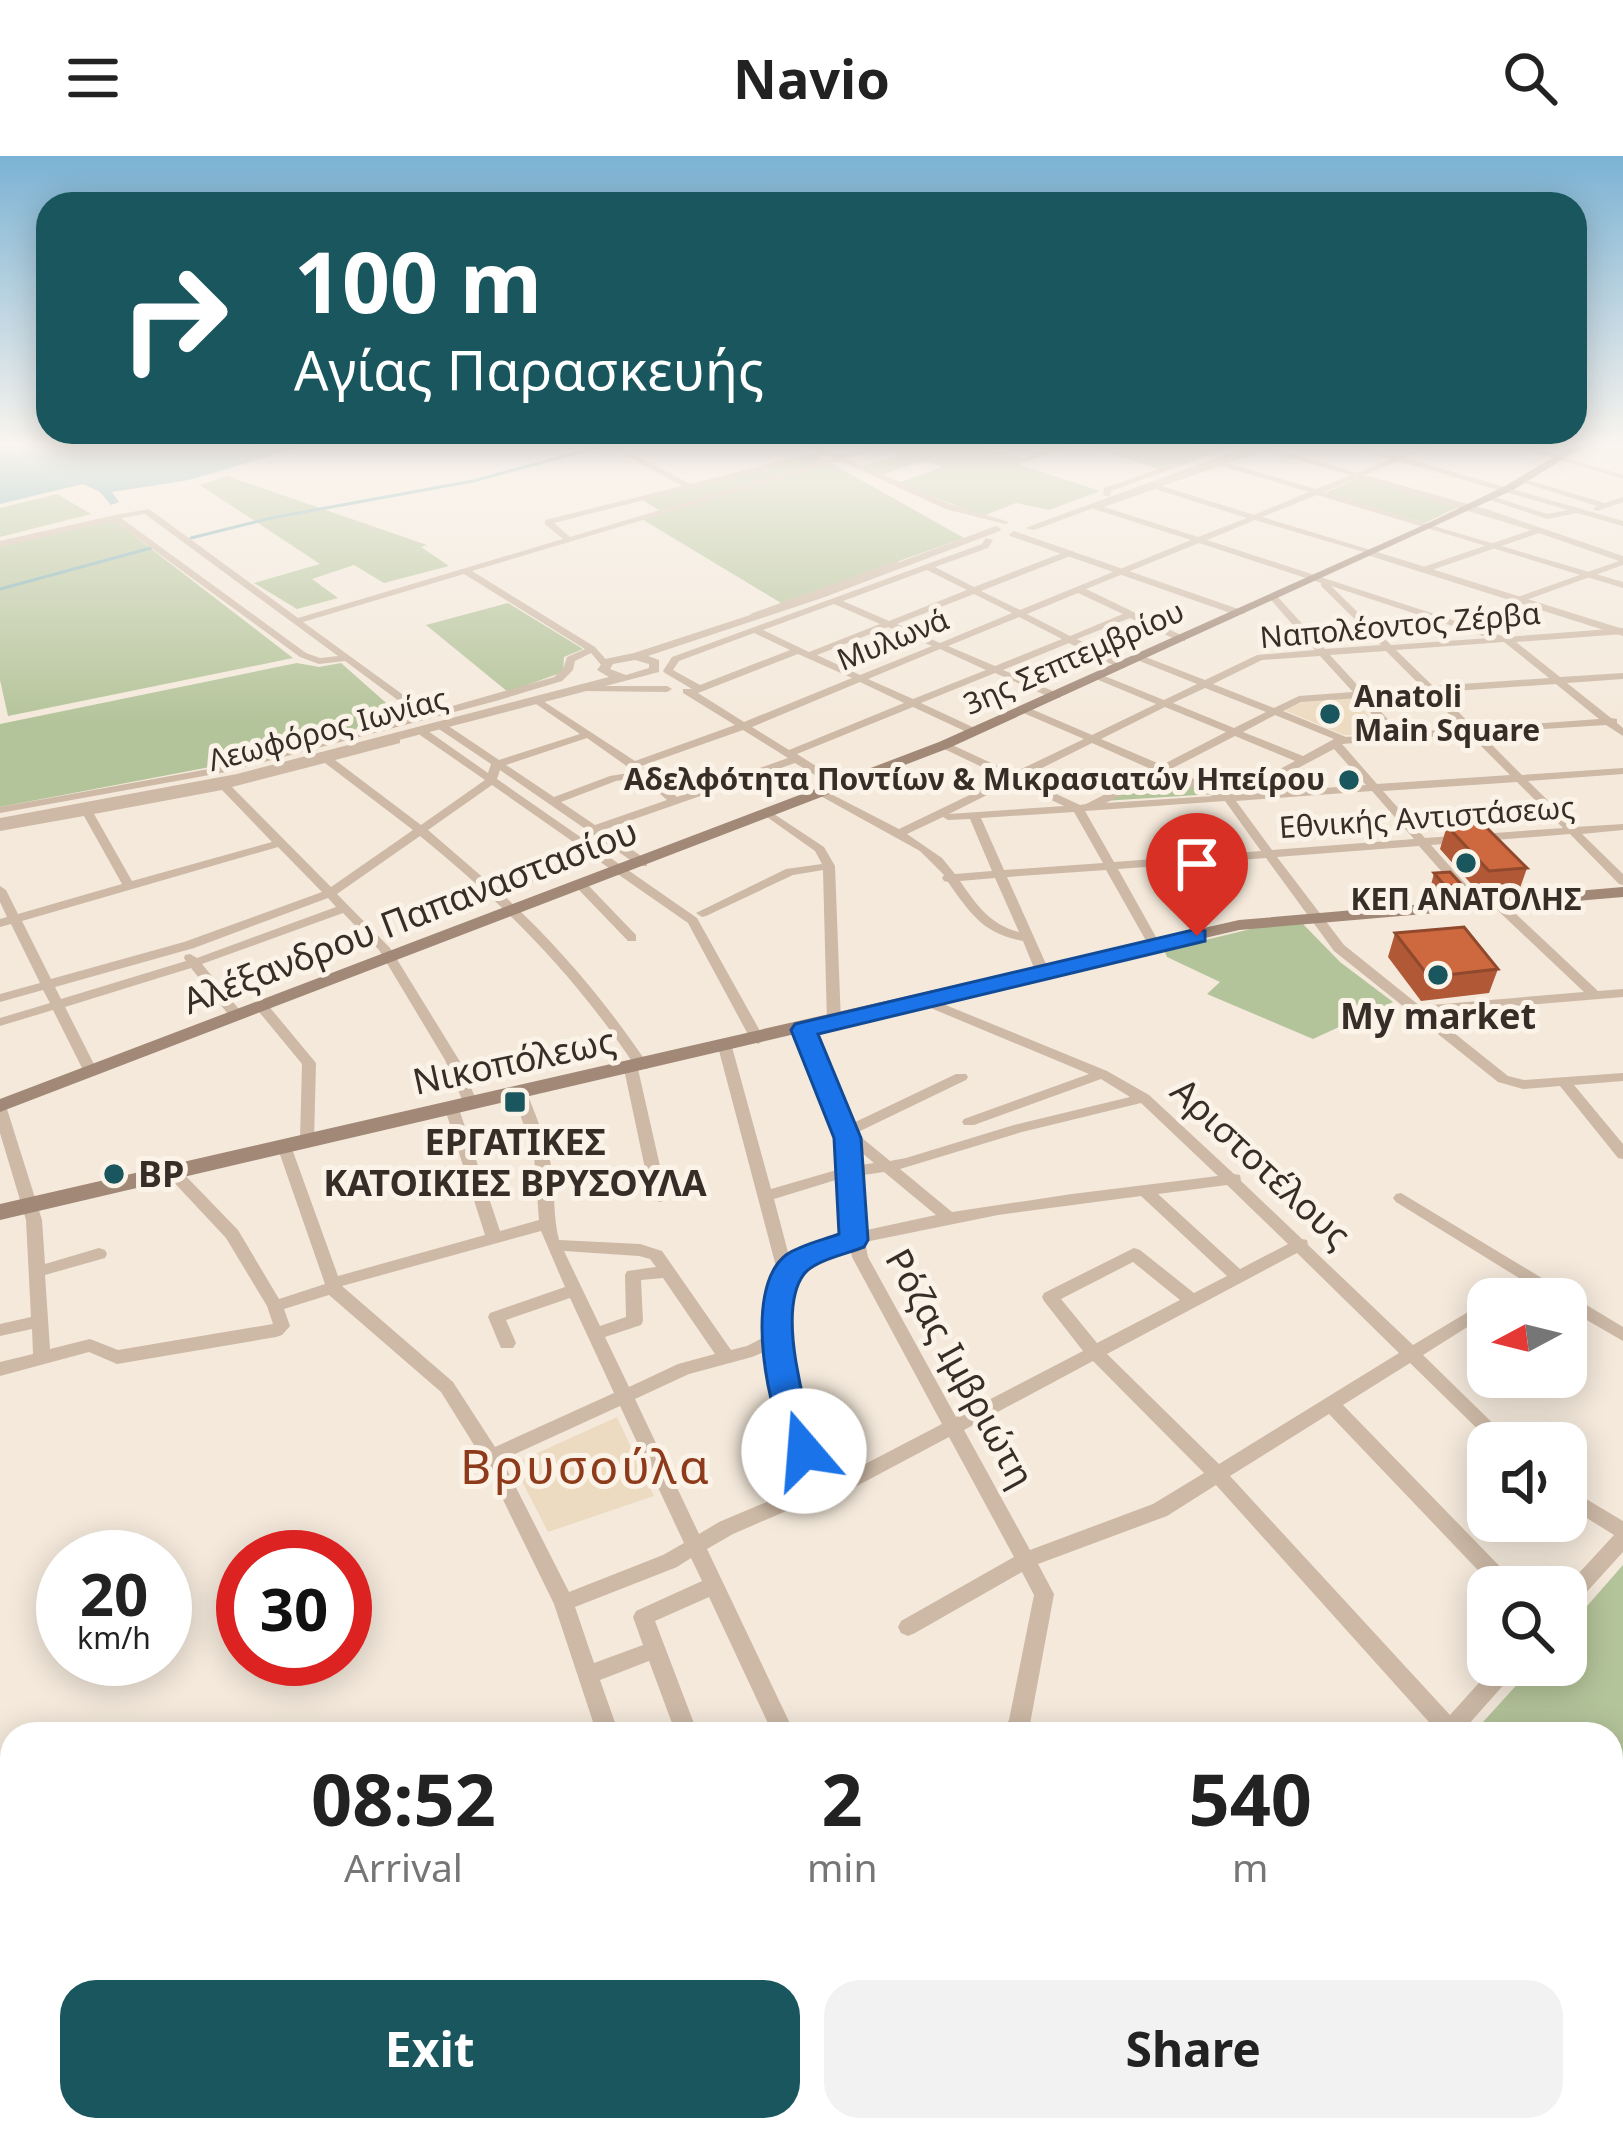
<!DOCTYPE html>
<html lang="en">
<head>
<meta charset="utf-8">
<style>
	:root { --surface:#fff; --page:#f2f2f2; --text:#222; --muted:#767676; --accent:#1a565d }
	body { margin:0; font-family:"Noto Sans",sans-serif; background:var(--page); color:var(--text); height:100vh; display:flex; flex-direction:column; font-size:45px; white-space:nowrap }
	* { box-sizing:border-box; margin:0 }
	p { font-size:39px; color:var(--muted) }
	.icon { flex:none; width:66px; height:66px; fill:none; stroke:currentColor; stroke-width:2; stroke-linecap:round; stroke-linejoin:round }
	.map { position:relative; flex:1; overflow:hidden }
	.drawer { position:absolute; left:0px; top:1566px; width:1623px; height:420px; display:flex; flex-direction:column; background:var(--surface); border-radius:36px 36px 0 0; box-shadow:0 6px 30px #0003 }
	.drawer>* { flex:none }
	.banner { position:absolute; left:36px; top:36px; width:1551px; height:252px; border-radius:36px; box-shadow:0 6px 30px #0003; background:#1a565d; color:#fff; overflow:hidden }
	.needle { width:78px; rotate:263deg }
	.tools { position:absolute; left:1467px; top:1122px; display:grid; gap:24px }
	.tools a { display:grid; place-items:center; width:120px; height:120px; border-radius:24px; background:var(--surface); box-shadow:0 6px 30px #0003; font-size:60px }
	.speed { position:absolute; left:36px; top:1374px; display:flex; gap:24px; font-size:60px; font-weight:700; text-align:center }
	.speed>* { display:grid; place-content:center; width:156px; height:156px; border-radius:50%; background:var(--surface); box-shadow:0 6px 30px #0003; line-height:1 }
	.speed small { font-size:30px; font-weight:400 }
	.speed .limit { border:18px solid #d22; background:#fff; color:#111 }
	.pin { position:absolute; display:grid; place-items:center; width:102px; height:102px; color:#fff; margin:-123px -51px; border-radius:50% 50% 50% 0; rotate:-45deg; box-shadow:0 0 12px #0007 }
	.pin .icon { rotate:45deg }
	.me { position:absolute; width:132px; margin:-66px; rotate:342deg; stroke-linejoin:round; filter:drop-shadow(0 0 9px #0008) }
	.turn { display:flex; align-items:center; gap:42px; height:252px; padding:0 60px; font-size:54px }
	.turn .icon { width:156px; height:156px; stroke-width:2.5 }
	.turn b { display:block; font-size:84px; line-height:102px }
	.eta { display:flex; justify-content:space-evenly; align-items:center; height:204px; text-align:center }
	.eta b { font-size:72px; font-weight:700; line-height:84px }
	.action { display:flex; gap:24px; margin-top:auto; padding:24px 60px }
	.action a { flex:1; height:138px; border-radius:36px; background:var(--accent); color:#fff; font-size:48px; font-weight:700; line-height:138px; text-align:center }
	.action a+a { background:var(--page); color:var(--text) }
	header { display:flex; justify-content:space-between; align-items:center; height:156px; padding:0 60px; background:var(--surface); font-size:54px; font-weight:700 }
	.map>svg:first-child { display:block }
	.green { fill:#b4c49a }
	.plaza { fill:#eddbc1 }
	.water { fill:#78aeb3 }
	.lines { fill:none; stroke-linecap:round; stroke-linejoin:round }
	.stream { stroke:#78aeb3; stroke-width:3 }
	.minor { fill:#cdb9a6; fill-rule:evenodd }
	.tertiary { fill:#cdb9a6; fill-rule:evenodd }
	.secondary { fill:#a18877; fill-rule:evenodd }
	.wall { fill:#b15936 }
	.building { fill:#ce683f; stroke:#90492c; stroke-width:3 }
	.route { fill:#1a73e8; stroke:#114b97; stroke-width:3 }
	.poi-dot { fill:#1a565d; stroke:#fbf3e8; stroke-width:4.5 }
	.labels { text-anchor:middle; stroke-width:10; stroke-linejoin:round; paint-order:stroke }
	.far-street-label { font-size:30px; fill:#382e28; stroke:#fbf3e8 }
	.far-poi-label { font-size:30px; font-weight:bold; fill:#382e28; stroke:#fbf3e8; text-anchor:start }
	.street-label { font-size:36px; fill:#382e28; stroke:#fbf3e8 }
	.poi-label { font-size:36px; font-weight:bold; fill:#382e28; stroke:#fbf3e8 }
	.near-neighbourhood-label { font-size:48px; letter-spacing:3px; fill:#8d3b1b; stroke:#fbf3e8 }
</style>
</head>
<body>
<header><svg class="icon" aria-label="menu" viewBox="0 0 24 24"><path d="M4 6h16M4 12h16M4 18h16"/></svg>Navio<svg class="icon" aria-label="search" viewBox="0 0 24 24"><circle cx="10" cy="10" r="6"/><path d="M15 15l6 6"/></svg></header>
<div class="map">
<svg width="1623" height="1986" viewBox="0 0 1623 1986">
	<rect width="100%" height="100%" fill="#f4e9db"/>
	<path class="green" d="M901 288H968L1025 302 1054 288H1081L1018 308 1100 335 1049 354 1016 347 983 360 898 327 942 311 925 305 880 319 862 310 902 299 886 292Z
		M1082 288H1179L1211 296 1160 314Z
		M813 297 964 382 781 447 640 362 660 355 641 343Z
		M227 320 427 389 421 391 449 410 384 427 354 409 312 423 338 442 297 453 254 427 320 408 200 329Z
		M1359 322 1458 351 1425 367 1325 337Z
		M57 338 91 358 0 381V352Z
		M106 364 115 365 293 502 8 560 0 524V391Z
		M508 447 583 493 564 501 563 516 508 536 426 469Z
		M297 507 319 511 341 507 402 561 210 611 0 651V568Z
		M1162 615 1213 638 1103 645Z
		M1303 768 1340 806 1393 846 1313 883 1207 838 1220 826 1167 801 1164 794 1255 772Z
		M1623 1409V1986H1134L1144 1974H1611V1578H1472L1535 1509H1566V1474Z"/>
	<path class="plaza" d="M1352 541 1385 578 1344 579 1284 554 1305 545Z
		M617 1261 654 1340 548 1376 513 1308Z"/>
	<path class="water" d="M0 288H311L189 324 112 336 119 346 111 349 100 336 83 328 0 348Z"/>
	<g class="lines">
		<path class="stream" d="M191 382 271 362 473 325 610 288
			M0 433 151 392"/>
		<path class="minor" d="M605 288H614L690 328 818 295 804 288C818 288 830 299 843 298 860 297 875 288 893 288L846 302 952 349 1009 366 1005 368 946 353 840 305 472 415 595 491 610 508 608 510H602L591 497 575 505 573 514 562 525 496 545 226 616 0 657V651L225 610 418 559 345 505 319 508 300 501 114 365 0 391V385L115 359 149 353 298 462 563 383 545 368V364L682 330ZM824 298 833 302 570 381 554 367ZM145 358 338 500 320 502 306 497 121 362ZM464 418 585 493 567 501 563 513 554 521 428 557 303 466Z
			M1230 288H1241L1111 335 1110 341 1103 339 1104 332Z
			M1270 288 1278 289 1272 292 1357 317 1391 303 1343 288C1362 288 1380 300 1396 300 1410 300 1423 288 1438 288L1405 302 1623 365V370L1577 357 1547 363 1484 342 1491 340 1547 358 1568 354 1398 305 1365 319 1489 354 1623 400V409L1518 447 1515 446V442L1619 405 1539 377 1426 416H1420V412L1531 374 1358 322 1324 336 1434 370 1427 372 1317 339 1262 361 1374 395V399L1255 364 1207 384 1505 481 1623 472V478L1516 486 1560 521 1623 517V523L1567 527 1611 562 1617 563V567L1623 572V580L1606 569 1480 577 1522 619 1623 612V618L1528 625 1575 671 1623 668V674L1582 678 1623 718V729L1619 728 1570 678 1431 689 1481 745 1483 748 1477 752 1473 751 1419 690 1277 701 1344 789 1420 850 1584 836 1492 749 1490 746 1496 742 1500 743 1598 835 1623 833V841L1429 857 1508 920 1524 924 1623 917V925L1574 929 1623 988V1003L1618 1002 1560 930 1523 933 1498 926 1334 795 1266 702 1118 713 1161 790 1155 794 1149 790 1106 714 1007 721 1050 817 1043 821 1036 817 1023 785C982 777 970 757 948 726L944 725 942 722 944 719 920 695 817 638 819 636H827L899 673 1005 622 940 591V587H948L1013 617 1084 583 1021 556V552H1029L1092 579 1156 548 1096 523V519H1102L1164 544 1197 528 1137 504V500H1143L1205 524 1257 499 1315 494 1271 444V440H1277L1325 493 1381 489 1321 430V427L1199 387 1086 433 1185 481V485H1179L1130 462 1077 483 1125 508V512H1119L1069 487 1003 514 1060 538V542H1052L995 517 921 547 979 574V578H971L913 551 797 598 846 629V633H838L795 607 603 674 647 704V710H639L500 614 497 623 697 762 765 884 758 888 751 884 688 767 596 703 501 737C558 789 606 846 649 910L647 913H638L667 1041 664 1045 659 1046 651 1041 624 913 626 910H635C574 818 504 748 420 680L337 738 390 792 459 904 478 948 476 951H466L464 948 445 904 379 794 343 757 202 808 242 857 244 860 242 863H232L191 812 65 851 98 916 96 919 91 920 84 916 53 854 0 870V862L50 847 43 834 0 846V838L40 827 11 768 0 771V763L7 761 0 746V730L6 734 18 758 122 728 84 660 0 675V669L211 630 396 582 400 583V587L335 604 421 669 485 624 420 579V575H428L488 617 491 608 439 573V569H447L499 604 580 578 536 548 535 546 540 543 635 605 735 569 683 537V533H692L665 517 663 515 672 501 982 388 986 382 993 384 988 392 935 411 974 431 1067 395H1073V399L981 435 1020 454 1191 384 1094 353V349ZM1265 295 1351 319 1316 333 1228 307ZM1221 310 1309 336 1254 359 1162 330ZM1155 333 1247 362 1198 381 1104 351ZM927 414 967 434 889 465 843 445ZM1331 430 1489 482 1391 489ZM1078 437 1123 458 1070 480 1027 458ZM974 438 1012 457 940 487 897 468ZM834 448 880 468 809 496 763 474ZM1019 461 1062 483 995 510 948 490ZM888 471 932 490 860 519 817 499ZM754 477 790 494 700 529 673 514 679 505ZM1504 486 1549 522 1433 530 1396 494ZM940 493 986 514 913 543 868 523ZM1386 495 1422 531 1363 535 1330 499ZM798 498 852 522 744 566 698 537ZM1320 500 1353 536 1299 540 1274 552 1213 528 1262 504ZM860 526 904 547 789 594 752 571ZM1556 528 1599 563 1474 572 1439 536ZM1205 532 1266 556 1234 572 1173 547ZM1428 537 1463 572 1400 577 1368 541ZM1358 542 1389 578 1346 581 1283 555 1301 546ZM1165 551 1226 576 1162 609 1101 583ZM1275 559 1334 583 1303 600 1243 576ZM743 574 788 602 677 641 641 610ZM1469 578 1510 619 1377 628 1342 588ZM1235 580 1295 605 1242 633 1240 638H1229L1171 613ZM587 582 635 616 610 620 554 641 506 609ZM1092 587 1153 614 1086 648 1080 649 1022 622ZM1334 593 1366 629 1251 637ZM325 607 413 674 331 731 232 631ZM1162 618 1213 640 1106 647ZM641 621 667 644 595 669 561 646 616 625ZM1013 626 1064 650 949 658ZM1517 626 1563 672 1425 682 1383 635ZM492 629 589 697 494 731 428 674ZM222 634 272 686 132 725 94 658ZM1372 635 1414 683 1272 694 1236 645ZM1225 645 1261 695 1114 706 1085 655ZM1074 656 1103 707 1004 714 981 662ZM943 661 948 664 970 663 992 715 955 718 942 702 907 678ZM278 691 322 736 184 786 51 823 22 765ZM995 722 1019 776C990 769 976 748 960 725ZM328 742 336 751 197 802 190 798 185 799 184 802 186 805 61 843 55 831 194 792Z
			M1507 288H1519L1623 319V323Z
			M1521 322 1605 347 1623 341V346L1597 355 1593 353 1597 350 1521 326Z
			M896 405 899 406V410L758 460 750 458Z
			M587 530H667L672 533 667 536 583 535 582 533Z
			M771 656 824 691 835 710 841 867 839 870H829L827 867 823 714 793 719 706 760 702 761 696 757 786 713 822 708 815 695 767 661 765 659Z
			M582 726 586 727 636 779V785H628L578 733V727Z
			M926 841 1107 915 1149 939 1234 1018 1240 1019 1241 1025 1302 1083 1307 1084 1308 1089 1413 1189 1488 1144V1158L1423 1199 1513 1287H1492L1410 1207 1343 1249 1514 1425 1517 1431H1494L1329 1258 1230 1320 1450 1559 1495 1509H1518L1515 1516 1460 1578H1435L1437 1575 1216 1329 1167 1360 1038 1408 1054 1438 1030 1568 1024 1578H1000L1009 1564 1034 1439 1022 1416 915 1477 908 1480 901 1477 898 1471 901 1465 1014 1401 949 1281 853 1332 821 1340 733 1378 707 1393 795 1578H773L709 1441 655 1465 698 1578H676L649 1505 600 1524 619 1578H597L554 1448 484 1305 441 1236 329 1139 284 1153 290 1170 282 1179 276 1181 117 1208 89 1196 0 1220V1206L33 1198 32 1173 0 1180V1168L31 1161 26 1064 0 977V948L7 953 42 1064 45 1108 99 1092 105 1094 107 1098 105 1102 45 1119 50 1193 90 1183 118 1194 273 1168 267 1150 226 1082 168 1020 165 1016 168 1012H178L238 1074 279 1143 325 1128 277 990 279 987H289L291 990 338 1120 485 1079 445 953 447 950H457L459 953 500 1075 539 1064 534 1000 513 937 520 932 527 937C537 962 547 987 552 1014 555 1037 553 1061 559 1084L640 1088 662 1095 731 1194 747 1190 770 1178 774 1134 778 1118 718 891 720 888 725 887 732 891 771 1033 840 1013V983L797 874 799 871H809L811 874 849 969 956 918H966L968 921 966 924 856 977 890 1005 906 1002 1014 969 1130 941 1101 923 974 969H964L962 966 964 963 1089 918 921 848 919 845ZM1141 947 1218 1020 1072 1038 952 1056 900 1013 1022 976ZM855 991 874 1007 855 1010ZM884 1016 936 1059 862 1075 857 1051 856 1020ZM839 1023 841 1051 847 1080 810 1092 790 1104 774 1043ZM1227 1029 1288 1088 1240 1113 1158 1038ZM1141 1040 1227 1120 1194 1137 1140 1094 1134 1092 1044 1137 1042 1141 1044 1145 1083 1195 956 1261 868 1101 865 1086 998 1059ZM541 1075 565 1131 490 1157 488 1161 501 1192H513L516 1187 506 1164 570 1142 614 1237 495 1291 453 1226 342 1130ZM850 1090 852 1101 942 1268 842 1320 824 1324C800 1260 772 1185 795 1117L821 1100ZM564 1095 639 1100 650 1103 656 1111 627 1115 625 1119 626 1161 600 1170ZM1297 1097 1399 1197 1219 1308 1107 1198ZM1133 1106 1180 1144 1097 1187 1061 1143ZM663 1122 715 1198 678 1208 629 1231 605 1181 641 1169 643 1165 641 1124ZM771 1193 778 1242 807 1329 719 1366 699 1378 635 1243 689 1218 752 1201ZM1093 1205 1204 1317 1153 1348 1030 1394 964 1274ZM620 1250 684 1387 663 1399 569 1436 502 1304ZM691 1402 702 1425 636 1455 633 1461 643 1489 594 1507 575 1451 677 1411Z
			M262 847 267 848 316 907 314 984 312 987H302L300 984 302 908 255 851Z
			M1401 1037 1623 1171V1185L1566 1152V1143H1552L1531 1130 1512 1143H1491L1493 1139 1519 1122 1396 1046 1393 1042 1396 1038Z
			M1566 1331 1623 1365V1396L1573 1451 1566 1454V1431L1614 1379 1566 1349Z
			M617 1974H643L645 1986H619Z
			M745 1974H772L778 1986H751Z
			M1002 1974H1029L1035 1986H1008Z
			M1095 1974H1124L1118 1986H1089Z"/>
		<path class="tertiary" d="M1255 288H1267L1034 374 1025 372Z
			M1427 368 1623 426V432L1427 372Z
			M996 370 1001 373 1000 375 822 442 648 500 659 504V516L238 626 0 670V662L237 618 609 521 597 514 605 503 634 497 814 438ZM635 504 649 508V512L626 519 610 513 613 508Z
			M1014 375 1244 455 1246 457 1236 459 1010 380 1009 378Z
			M1371 394 1623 473V480L1367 399V395Z"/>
		<path class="secondary" d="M1576 288H1588L1513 334 949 592 0 956V943L939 586 1426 368 1505 330Z
			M1623 731V741L1239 774 0 1064V1048L1239 764Z"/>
	</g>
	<path class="wall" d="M1447 670 1527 712 1519 735 1481 739 1440 693Z
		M1434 717 1462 729 1458 741 1441 742 1431 729Z
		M1395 777 1498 813 1489 837 1421 845 1388 801Z"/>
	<path class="building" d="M1482 667 1527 712 1489 715 1447 670Z
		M1450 716 1462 729 1445 730 1434 717Z
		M1464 771 1498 813 1429 821 1395 777Z"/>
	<linearGradient id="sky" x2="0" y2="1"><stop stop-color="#7bb2d3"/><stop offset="0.51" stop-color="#faf5ef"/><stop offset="1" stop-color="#faf5ef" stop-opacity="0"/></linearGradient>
	<rect width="1623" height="566" fill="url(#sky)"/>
	<path class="route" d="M1197 773 1205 775V785L818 878 861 982 868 1084 864 1091C847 1098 815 1104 804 1118 776 1155 805 1256 820 1295L815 1304 804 1308 792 1304C769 1261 741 1134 786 1099 800 1089 823 1084 839 1078L834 982 791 874 795 868Z"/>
	<g class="poi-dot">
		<circle cx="1330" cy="558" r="12"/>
		<circle cx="1349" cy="624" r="12"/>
		<circle cx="1466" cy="707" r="12"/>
		<circle cx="1438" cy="819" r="12"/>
		<rect x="503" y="934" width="24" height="24" rx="6"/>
		<circle cx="114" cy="1018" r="12"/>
	</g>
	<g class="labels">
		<g class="far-street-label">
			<text transform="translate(1400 470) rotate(-5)" y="10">Ναπολέοντος Ζέρβα</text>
			<text transform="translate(893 484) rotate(-22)" y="10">Μυλωνά</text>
			<text transform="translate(1074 502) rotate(-24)" y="10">3ης Σεπτεμβρίου</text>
			<text transform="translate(328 574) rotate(-15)" y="10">Λεωφόρος Ιωνίας</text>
			<text transform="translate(1427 662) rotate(-4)" y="10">Εθνικής Αντιστάσεως</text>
		</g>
		<g class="far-poi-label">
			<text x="1354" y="551">Anatoli<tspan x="1354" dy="34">Main Square</tspan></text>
			<text x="1325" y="634" text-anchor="end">Αδελφότητα Ποντίων &amp; Μικρασιατών Ηπείρου</text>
			<text x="1466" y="754" text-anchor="middle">ΚΕΠ ΑΝΑΤΟΛΗΣ</text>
		</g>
		<g class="street-label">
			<text transform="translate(410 760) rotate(-21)" y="13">Αλέξανδρου Παπαναστασίου</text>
			<text transform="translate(514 905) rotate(-12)" y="13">Νικοπόλεως</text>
			<text transform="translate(1261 1007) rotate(43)" y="13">Αριστοτέλους</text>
			<text transform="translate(960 1212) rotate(61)" y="13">Ρόζας Ιμβριώτη</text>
		</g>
		<g class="poi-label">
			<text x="1438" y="873">My market</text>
			<text x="515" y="999">ΕΡΓΑΤΙΚΕΣ<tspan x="515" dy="41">ΚΑΤΟΙΚΙΕΣ ΒΡΥΣΟΥΛΑ</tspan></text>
			<text x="138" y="1031" text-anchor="start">BP</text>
		</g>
		<g class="near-neighbourhood-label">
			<text x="586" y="1328">Βρυσούλα</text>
		</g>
	</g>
</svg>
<div class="tools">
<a><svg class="needle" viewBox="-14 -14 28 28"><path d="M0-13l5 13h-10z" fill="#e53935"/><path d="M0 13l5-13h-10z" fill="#767676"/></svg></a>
<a><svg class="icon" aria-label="sound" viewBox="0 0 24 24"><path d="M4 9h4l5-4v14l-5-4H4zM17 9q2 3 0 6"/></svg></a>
<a><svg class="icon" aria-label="search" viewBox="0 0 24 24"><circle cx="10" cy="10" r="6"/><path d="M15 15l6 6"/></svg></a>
</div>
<div class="speed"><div>20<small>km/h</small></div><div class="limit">30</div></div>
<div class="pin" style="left:1197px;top:780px;background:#d93025"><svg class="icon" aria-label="arrive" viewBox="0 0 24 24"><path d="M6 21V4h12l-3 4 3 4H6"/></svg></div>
<svg class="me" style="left:804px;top:1295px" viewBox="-20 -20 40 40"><circle r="19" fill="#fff"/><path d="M0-13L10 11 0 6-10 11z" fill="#1a73e8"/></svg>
<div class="banner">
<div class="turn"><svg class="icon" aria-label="right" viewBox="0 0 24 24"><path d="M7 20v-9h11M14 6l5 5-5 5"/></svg><div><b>100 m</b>Αγίας Παρασκευής</div></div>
</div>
<section class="drawer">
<div class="eta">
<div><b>08:52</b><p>Arrival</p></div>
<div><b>2</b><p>min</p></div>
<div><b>540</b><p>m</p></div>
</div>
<div class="action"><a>Exit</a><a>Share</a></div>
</section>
</div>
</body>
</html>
